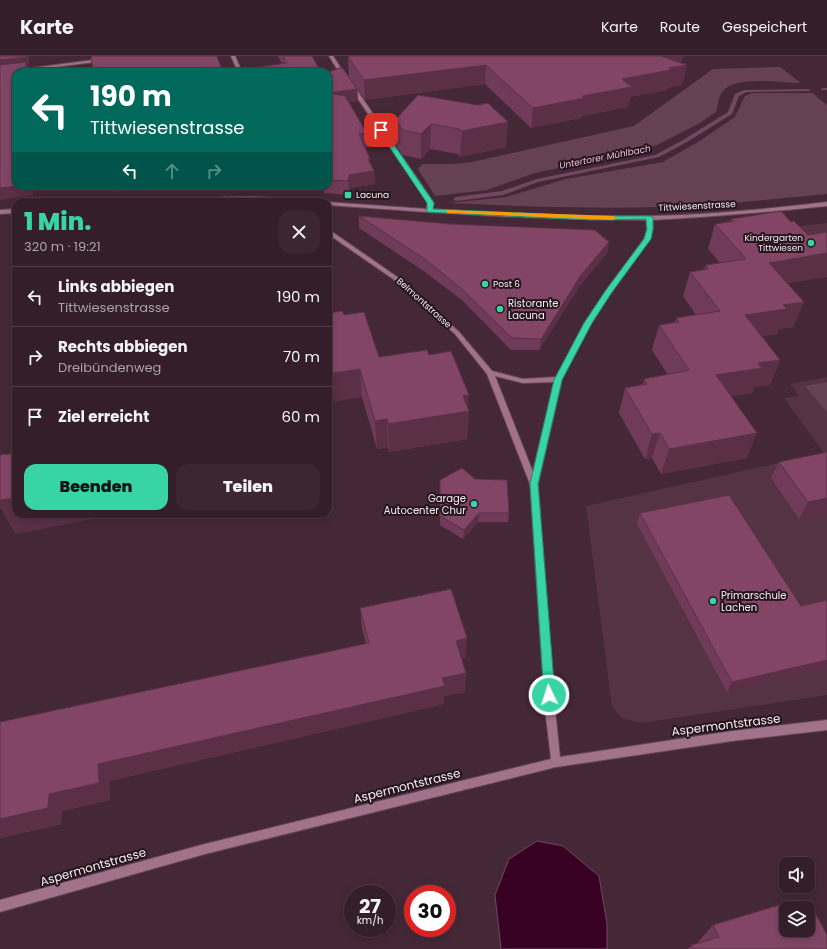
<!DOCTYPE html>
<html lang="de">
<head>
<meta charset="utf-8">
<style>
	:root { --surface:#341e29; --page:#3c2731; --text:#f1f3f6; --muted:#a9a2a8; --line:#4e3c46; --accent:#38d4a6 }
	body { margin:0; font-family:Poppins,sans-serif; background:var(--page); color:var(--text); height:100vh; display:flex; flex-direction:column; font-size:15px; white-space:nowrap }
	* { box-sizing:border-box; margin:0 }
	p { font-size:13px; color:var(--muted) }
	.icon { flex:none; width:22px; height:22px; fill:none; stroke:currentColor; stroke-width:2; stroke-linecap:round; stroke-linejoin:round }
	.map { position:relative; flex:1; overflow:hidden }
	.details { position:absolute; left:12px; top:142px; width:320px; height:320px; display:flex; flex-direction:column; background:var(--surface); border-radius:12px; box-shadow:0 2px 10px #0003,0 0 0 1px var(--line) }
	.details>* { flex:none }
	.banner { position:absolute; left:12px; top:12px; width:320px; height:122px; border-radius:12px; box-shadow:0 2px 10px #0003,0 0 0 1px var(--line); background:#00695c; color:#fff; overflow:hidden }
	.controls { position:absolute; left:779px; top:801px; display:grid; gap:8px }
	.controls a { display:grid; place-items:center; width:36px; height:36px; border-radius:8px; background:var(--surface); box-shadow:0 2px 10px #0003,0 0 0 1px var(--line); font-size:20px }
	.speed { position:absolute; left:344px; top:829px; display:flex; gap:8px; font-size:20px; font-weight:700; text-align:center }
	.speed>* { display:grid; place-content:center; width:52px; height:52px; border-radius:50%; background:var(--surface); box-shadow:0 2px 10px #0003,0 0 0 1px var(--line); line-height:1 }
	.speed small { font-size:10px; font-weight:400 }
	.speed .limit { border:6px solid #d22; background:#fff; color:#111 }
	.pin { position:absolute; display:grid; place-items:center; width:34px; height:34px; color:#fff; margin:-17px; border-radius:8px; box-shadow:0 2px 6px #0006 }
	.me { position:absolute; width:44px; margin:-22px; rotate:356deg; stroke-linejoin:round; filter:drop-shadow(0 0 3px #0008) }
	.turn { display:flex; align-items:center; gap:14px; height:84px; padding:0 12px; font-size:18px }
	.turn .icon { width:52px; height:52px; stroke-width:2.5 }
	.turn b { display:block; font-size:28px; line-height:34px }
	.lanes { display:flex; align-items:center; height:38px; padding:0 12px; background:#0003; justify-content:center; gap:20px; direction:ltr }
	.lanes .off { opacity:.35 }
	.round { display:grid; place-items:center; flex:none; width:42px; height:42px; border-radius:12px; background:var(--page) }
	.head { display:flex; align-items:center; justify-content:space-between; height:68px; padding:0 12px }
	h1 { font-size:24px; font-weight:800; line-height:30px; color:var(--accent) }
	.button { display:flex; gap:8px; margin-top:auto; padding:8px 12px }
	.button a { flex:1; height:46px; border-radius:12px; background:var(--accent); color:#111; font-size:16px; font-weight:800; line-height:46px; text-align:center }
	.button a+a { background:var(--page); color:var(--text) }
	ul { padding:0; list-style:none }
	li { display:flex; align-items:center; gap:12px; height:60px; padding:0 12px; border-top:1px solid var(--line) }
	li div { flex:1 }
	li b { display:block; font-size:15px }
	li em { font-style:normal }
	header { display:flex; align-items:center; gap:24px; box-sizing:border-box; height:56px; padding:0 20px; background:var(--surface); border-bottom:1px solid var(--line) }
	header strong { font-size:19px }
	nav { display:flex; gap:22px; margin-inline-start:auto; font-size:14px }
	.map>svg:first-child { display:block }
	.built { fill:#553345 }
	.green { fill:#664154 }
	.water { fill:#380124; stroke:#734762 }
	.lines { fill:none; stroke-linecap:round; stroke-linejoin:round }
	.stream { fill:#734762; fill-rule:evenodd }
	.street-casing { stroke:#624755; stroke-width:2 }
	.street { fill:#a2728a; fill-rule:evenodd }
	.wall { fill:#703b58 }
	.shaded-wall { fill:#5b3047 }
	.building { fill:#824566; stroke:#5b3047 }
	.route { fill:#38d4a6; stroke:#248a6c }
	.slow { fill:#f59e0b }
	.poi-dot { fill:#38d4a6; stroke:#23161c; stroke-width:1.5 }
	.labels { text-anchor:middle; stroke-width:4; stroke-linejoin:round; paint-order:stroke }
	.far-water-label { font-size:9px; font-style:italic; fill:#f6bdd9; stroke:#23161c }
	.far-poi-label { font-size:9px; fill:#fce9f2; stroke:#23161c; text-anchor:start }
	.far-street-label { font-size:9px; fill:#fce9f2; stroke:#23161c }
	.poi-label { font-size:10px; fill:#fce9f2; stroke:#23161c; text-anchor:start }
	.near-street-label { font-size:12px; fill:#fce9f2; stroke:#23161c }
</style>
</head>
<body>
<header>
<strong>Karte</strong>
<nav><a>Karte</a><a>Route</a><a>Gespeichert</a></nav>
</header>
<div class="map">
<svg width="827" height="893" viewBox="0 0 827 893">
	<rect width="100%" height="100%" fill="#452837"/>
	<path class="built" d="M827 167V221L781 172Z
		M827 321V639L641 667 622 662 612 650 586 450 824 397 784 342 799 340 790 328Z"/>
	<path class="green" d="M780 11 801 27C782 27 731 18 721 38 718 43 718 50 716 56L698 68 657 89 635 96 535 117 487 134 435 140 418 113 422 108H453L472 106 634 70 713 13Z
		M753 37H812L827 49V138C772 143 716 150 660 151 589 153 519 150 448 147L506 141 566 123 663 106 698 86 735 61 745 40Z
		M827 326V356L805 330Z"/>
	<path class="water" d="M537 785 563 790 599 820 607 868V893H501L495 839 509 803Z"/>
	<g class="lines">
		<path class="stream" d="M823 32H827V34H821V33Z
			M808 33 810 34V35L747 36 739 40 732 58 687 86 659 101 538 126 503 139 456 145 453 143 456 141 502 135 537 123 655 99 683 84 728 56 735 38 744 34Z"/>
		<g class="street-casing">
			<path id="street" d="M231 0H235L242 16H238Z
				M329 0H333L346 20V21H342Z
				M101 3 103 4V5L0 18V16Z
				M350 30H354L434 147 432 153C504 158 576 161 648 160 708 159 768 153 827 146V150C769 156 711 161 652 164L653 173 650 183 611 237 591 267 562 323 538 428 555 653 560 701 732 675 827 664V674L732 685 556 711 205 798 0 856V844L205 788 551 703 545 653 530 428 487 318 455 278 399 227 328 178V173L403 225 459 276 492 315 523 323 556 321 585 267 606 235 644 183 647 173 646 164C540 164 434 157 328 149V146H326L427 153 428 147 350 31ZM495 320 523 327 554 326 533 416Z
				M224 141H254L311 144 314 146 222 144 221 143Z
				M210 142 213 144 212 145 103 146 106 144Z
				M16 153V157L0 158V154Z"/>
		</g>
		<use href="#street" class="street"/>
	</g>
	<path class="wall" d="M278 0H312L321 16H223L282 8Z
		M351 0H684L680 7 687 9 682 29 667 32V34L630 41 628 51 582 60 581 62 531 72 485 28 365 44 349 21 348 1Z
		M328 16 357 33 358 45 349 46 368 79 369 92 365 91 371 109 374 115 375 128 350 132 349 139 324 137 323 130H328V110L329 107 328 105Z
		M418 39 506 91 460 101 458 98 430 93 421 103 403 99 396 89 395 64Z
		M359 160 450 168 609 186 607 197 579 231 539 294H511L463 245 425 216 359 172Z
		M731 163 791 166 808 179 827 176V221H826L787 227 804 246 793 271 779 273 777 278 762 280 780 304 770 329 754 331 752 337 731 340 747 402 661 418 652 402 645 403 619 357 625 332 643 328 644 323 668 319 652 294 659 269 675 267 676 262 696 259 683 240 690 216 704 213 706 209 720 207 708 193 715 168 730 166Z
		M328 257 344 259 379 301 429 299 468 353 469 355 467 383 389 396 388 391 377 393 362 341 328 346Z
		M827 396V457L799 463 771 422 779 406Z
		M440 424 509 457 508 466H478L463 483 440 469Z
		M640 457 801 550 827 544V612L727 636 637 468Z
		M360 552 466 601 462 602 465 636 444 640V648L109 725 110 744 62 755 61 768 0 782 366 588 362 572Z
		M782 857 827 893H688L692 889 698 887V886L713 869Z"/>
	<path class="shaded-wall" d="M26 0H29V11H27L29 16 0 14V4Z
		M661 0H684L678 11 687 9 682 29 667 32V34L630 41 628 51 582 60 581 62 531 72 533 52 582 40 622 23Z
		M486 9 485 28 365 44 364 24Z
		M357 33 358 45 328 49V37Z
		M508 66 506 91 460 101 462 75Z
		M431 68 430 93 421 103V78Z
		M329 97H333L330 110Z
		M368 103H370L371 116 374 115 375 128 350 132 349 139 348 125 349 119Z
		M19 130H33V139L0 144V132Z
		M79 130H157L113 136 111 130 80 135Z
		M177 130H199L178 133Z
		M609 186 607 197 579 231 539 294 541 283 581 219Z
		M827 197V219L826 221 760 231 769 207Z
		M804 246 793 271 779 273 777 278 736 285 745 259 783 249Z
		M780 304 770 329 754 331 752 337 707 344 716 319 758 307Z
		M360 313 362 341 328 346V318Z
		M469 339 468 355H469L467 383 389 396 388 368 463 340Z
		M387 363 388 391 377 393 375 365Z
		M660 377 652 402 645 403 652 378Z
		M757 377 747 402 661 418 669 393Z
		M16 442V458H119L15 478 0 451V444Z
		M827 442V457L799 463 808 446Z
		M479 457 478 466 463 483 464 474Z
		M467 582 466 601 455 604 456 585Z
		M827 602V612L727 636 732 626Z
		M466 617 465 636 444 640V648L109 725 110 744 62 755 61 768 0 782V763L49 738 98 708 442 622Z"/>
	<path class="building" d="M0 0H26V1L0 4Z
		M91 0H217L223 16 287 7 283 0H312L321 16H93Z
		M351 0H661L687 9 669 12 671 14 622 23 632 31 582 40 584 42 533 52 486 9 364 24 348 1Z
		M26 6V16H16V130H19L0 132V9Z
		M342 11 357 33 328 37V16Z
		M328 37 345 40 368 79 359 77 370 103H368L374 115 349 119 348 125 328 124V110L333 97H329L328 94Z
		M418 39 478 49 488 47 508 66 462 75 459 73 431 68 421 78 403 74 395 64Z
		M233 140 234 146H183Z
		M781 155 791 166 794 165 808 179 827 176V197L769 207 804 246 783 249 787 253 745 259 780 304 758 307 762 312 716 319 757 377 669 393 660 377 652 378 625 332 647 328 644 323 689 314 659 269 679 266 676 262 720 255 690 216 708 213 706 209 746 203 715 168 734 165 731 163Z
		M359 160 450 168 595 174 609 186 581 219 541 283 512 282 463 234 426 204Z
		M342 255 344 259 364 256 379 301 427 294 429 299 451 295 469 339 463 340 469 355 388 368 387 363 375 365 360 313 328 318V257Z
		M827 396V442L808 446 779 406Z
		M16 397V442L0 444V399Z
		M462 412 475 423 507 424 509 457H479L464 474 440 460V424Z
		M729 439 801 550 827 544V604L732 626 640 457Z
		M451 533 467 582 456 585 466 617 442 622 445 630 98 708 99 727 49 738 48 752 0 763V666L369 587 360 552Z
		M779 849 782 857 786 856V874H808V852H801L811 849 827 879V893H693L692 889 719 881 713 869Z"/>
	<path class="route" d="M379 73H383L434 147 433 153 591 160H650L653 162V173L651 183 612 236 592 267 562 324 538 428 555 639 553 642 549 644 545 642 544 639 530 428 554 324 584 267 606 234 644 183 647 173 646 163 591 164 427 156V147L378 74Z"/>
	<path class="slow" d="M447 154 613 160 617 162 613 164 449 157H447Z"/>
	<g class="poi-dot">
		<rect x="344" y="135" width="8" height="8" rx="2"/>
		<circle cx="811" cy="187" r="4"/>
		<circle cx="485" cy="228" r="4"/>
		<circle cx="500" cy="253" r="4"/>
		<circle cx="474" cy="448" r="4"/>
		<circle cx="713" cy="545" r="4"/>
	</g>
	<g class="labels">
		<g class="far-water-label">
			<text transform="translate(605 101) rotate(-11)" y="3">Untertorer Mühlbach</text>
		</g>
		<g class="far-poi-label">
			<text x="356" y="142">Lacuna</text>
			<text x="803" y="185" text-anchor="end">Kindergarten<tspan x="803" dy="10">Tittwiesen</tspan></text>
			<text x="493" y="231">Post 6</text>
		</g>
		<g class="far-street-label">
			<text transform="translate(697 150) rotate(-3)" y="3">Tittwiesenstrasse</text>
			<text transform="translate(424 247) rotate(42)" y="3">Belmontstrasse</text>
		</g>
		<g class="poi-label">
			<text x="508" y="251">Ristorante<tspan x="508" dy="12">Lacuna</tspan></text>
			<text x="466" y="446" text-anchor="end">Garage<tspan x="466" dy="12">Autocenter Chur</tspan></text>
			<text x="721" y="543">Primarschule<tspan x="721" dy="12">Lachen</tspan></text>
		</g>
		<g class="near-street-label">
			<text transform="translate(726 669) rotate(-7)" y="4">Aspermontstrasse</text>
			<text transform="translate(407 730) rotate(-14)" y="4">Aspermontstrasse</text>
			<text transform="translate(93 811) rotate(-16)" y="4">Aspermontstrasse</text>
		</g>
	</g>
</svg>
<div class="controls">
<a><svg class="icon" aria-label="sound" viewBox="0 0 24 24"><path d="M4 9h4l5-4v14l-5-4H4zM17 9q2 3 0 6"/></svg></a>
<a><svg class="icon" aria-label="layers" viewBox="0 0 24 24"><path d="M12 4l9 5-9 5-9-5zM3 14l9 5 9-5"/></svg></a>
</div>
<div class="speed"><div>27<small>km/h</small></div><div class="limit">30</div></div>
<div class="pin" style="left:381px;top:74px;background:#d93025"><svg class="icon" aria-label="arrive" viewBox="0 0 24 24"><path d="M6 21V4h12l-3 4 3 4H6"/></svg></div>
<svg class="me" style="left:549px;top:639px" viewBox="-20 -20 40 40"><circle r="17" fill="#38d4a6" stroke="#fff" stroke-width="3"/><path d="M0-11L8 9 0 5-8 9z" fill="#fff"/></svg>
<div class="banner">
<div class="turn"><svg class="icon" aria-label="left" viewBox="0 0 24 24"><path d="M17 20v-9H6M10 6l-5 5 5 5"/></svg><div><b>190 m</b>Tittwiesenstrasse</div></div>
<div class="lanes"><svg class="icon" aria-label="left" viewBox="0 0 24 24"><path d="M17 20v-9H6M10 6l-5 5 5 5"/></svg><svg class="icon off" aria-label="ahead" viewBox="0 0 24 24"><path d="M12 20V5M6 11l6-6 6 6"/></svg><svg class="icon off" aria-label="right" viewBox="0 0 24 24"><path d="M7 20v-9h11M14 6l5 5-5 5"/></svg></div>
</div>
<section class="details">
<div class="head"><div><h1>1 Min.</h1><p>320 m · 19:21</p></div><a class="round"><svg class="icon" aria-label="close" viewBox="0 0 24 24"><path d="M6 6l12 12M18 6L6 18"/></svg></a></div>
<ul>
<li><svg class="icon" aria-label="left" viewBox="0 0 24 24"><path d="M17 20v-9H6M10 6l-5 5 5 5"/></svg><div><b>Links abbiegen</b><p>Tittwiesenstrasse</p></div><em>190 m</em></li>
<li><svg class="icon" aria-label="right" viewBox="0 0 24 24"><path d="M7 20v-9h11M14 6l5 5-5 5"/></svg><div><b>Rechts abbiegen</b><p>Dreibündenweg</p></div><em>70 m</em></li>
<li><svg class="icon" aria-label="arrive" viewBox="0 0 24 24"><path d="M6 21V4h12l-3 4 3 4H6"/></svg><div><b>Ziel erreicht</b></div><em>60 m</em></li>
</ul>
<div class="button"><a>Beenden</a><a>Teilen</a></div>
</section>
</div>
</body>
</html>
